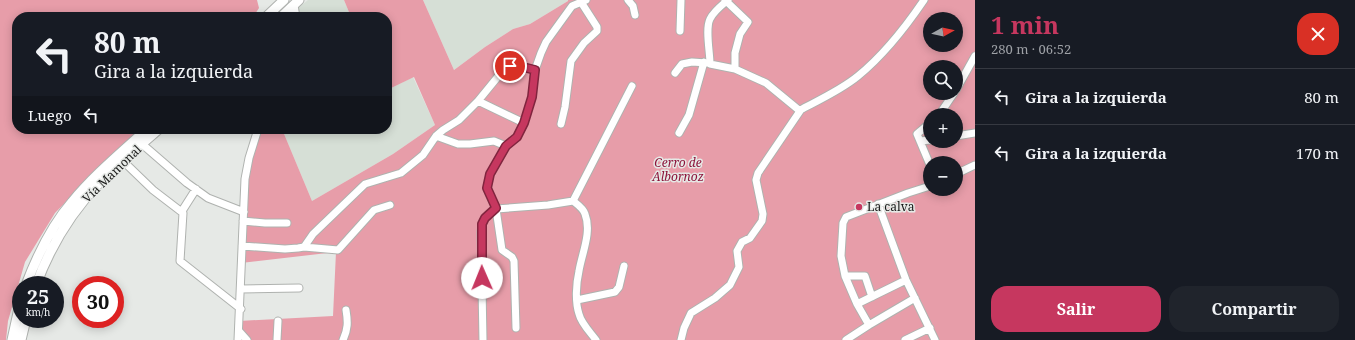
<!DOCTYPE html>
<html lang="es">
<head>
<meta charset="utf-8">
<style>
	:root { --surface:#171b24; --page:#20242c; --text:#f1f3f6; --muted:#9ea1a6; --line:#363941; --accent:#c6375f }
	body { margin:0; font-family:"Noto Serif",serif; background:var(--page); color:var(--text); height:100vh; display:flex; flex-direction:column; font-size:15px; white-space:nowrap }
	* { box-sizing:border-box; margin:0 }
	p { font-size:13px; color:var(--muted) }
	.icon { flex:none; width:22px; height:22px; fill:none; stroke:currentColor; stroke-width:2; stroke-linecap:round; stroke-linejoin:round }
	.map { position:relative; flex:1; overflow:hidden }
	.panel { display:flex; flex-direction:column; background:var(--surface); width:380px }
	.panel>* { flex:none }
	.hud { position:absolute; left:12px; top:12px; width:380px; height:122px; border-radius:16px; box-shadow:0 2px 10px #0003; background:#171b24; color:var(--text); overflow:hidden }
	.needle { width:26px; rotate:82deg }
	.fabs { position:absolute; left:923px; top:12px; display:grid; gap:8px }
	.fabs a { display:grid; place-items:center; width:40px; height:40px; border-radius:50%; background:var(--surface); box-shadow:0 2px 10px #0003; font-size:20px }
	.speed { position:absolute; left:12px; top:276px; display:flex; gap:8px; font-size:20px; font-weight:700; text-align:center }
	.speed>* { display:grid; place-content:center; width:52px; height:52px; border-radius:50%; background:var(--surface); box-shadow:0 2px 10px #0003; line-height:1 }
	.speed small { font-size:10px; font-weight:400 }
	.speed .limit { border:6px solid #d22; background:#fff; color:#111 }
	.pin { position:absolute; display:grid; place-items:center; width:34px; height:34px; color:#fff; margin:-17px; border:2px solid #fff; border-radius:50%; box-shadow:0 1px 4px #0007 }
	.me { position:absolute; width:44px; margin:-22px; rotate:359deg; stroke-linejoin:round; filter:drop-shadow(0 0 3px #0008) }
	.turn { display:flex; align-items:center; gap:14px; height:84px; padding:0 16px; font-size:18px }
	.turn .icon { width:52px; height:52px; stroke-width:2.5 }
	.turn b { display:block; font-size:28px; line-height:34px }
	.then { display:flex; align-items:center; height:38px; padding:0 16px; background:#0003; gap:8px; font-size:15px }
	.round { display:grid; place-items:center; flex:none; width:42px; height:42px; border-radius:16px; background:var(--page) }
	.head { display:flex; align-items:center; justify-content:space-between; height:68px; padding:0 16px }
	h1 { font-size:24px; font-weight:700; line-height:30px; color:var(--accent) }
	.cta { display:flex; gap:8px; margin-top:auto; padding:8px 16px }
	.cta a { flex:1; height:46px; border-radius:16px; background:var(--accent); color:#fff; font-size:16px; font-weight:700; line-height:46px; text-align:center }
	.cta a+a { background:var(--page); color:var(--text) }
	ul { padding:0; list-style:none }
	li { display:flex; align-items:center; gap:12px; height:56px; padding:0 16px; border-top:1px solid var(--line) }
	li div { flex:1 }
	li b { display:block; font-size:15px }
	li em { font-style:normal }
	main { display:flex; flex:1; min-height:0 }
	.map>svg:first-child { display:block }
	.built { fill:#d6dfd6 }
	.green { fill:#e79da9; fill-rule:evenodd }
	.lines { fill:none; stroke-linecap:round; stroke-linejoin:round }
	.minor-casing { stroke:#afb2af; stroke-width:9 }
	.major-casing { stroke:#afb2af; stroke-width:11 }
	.minor { stroke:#fff; stroke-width:7 }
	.major { stroke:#fff; stroke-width:9 }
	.route-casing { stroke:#81243e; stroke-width:10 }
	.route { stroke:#c6375f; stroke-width:7 }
	.poi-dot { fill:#c6375f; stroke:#e6e9e6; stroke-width:1.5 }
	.labels { text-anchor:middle; stroke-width:3; stroke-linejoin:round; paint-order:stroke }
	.park-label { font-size:12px; font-style:italic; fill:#8c143b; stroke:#e6e9e6 }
	.street-label { font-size:12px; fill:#181918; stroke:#e6e9e6 }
	.poi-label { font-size:12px; fill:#181918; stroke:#e6e9e6; text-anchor:start }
</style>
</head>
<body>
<main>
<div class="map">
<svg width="975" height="340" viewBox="0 0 975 340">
	<rect width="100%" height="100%" fill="#e6e9e6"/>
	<path class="built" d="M308 0H344L351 17H302L298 8Z
		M423 0H568V1L530 24 513 29 485 47 454 70Z
		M413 77 435 125 393 154 312 201 282 129H387V90Z"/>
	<path class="green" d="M0 0H257L259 8 253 17H17V129H141L94 173 55 213 25 262 8 321 6 340H0Z
		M344 0H423L454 70 485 47 513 29 530 24 568 1V0H975V340H237L239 321 333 316 336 252 241 263V216L257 129H282L312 201 393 154 435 125 414 77 387 90V17H351ZM930 19H956V45H930ZM930 67H956V93H930ZM930 115H956V141H930ZM930 163H956V189H930Z"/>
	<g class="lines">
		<g class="minor-casing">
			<path id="minor" d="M628 0 633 6 635 15
				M725 0 748 22 740 34 735 53V69
				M294 5 296 17
				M680 31 681 0
				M675 73 682 64 692 62 707 63
				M956 90 975 56
				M478 101 524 123
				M800 110C819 100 841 90 858 76 885 54 905 28 924 0
				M939 115 954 93
				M930 123 917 134 930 165
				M561 124 565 107 571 61 584 43 597 31V27L581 2
				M679 133 689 115 704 62
				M436 136 458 144H470L494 141 506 146
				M956 136 975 133
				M920 141 930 140
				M142 144 187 183 208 198 244 212
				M123 161 153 190 183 213 180 261 241 309
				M956 174 975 165
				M573 201 632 86
				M878 204 906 280 935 340
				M182 211 196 189
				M243 221 265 223H287
				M242 246 285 249 298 248 304 247 313 234 365 184 401 173 423 155 436 136 443 130 459 120 478 101 505 68C514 63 525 67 535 70
				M304 247 338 250 374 210 390 205
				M845 276H865L872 297
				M241 289 299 288
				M577 300 615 292 619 287 624 266
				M857 304 906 280
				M869 325 857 304 845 276 841 256 843 223 846 217 908 193 930 186
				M516 328 514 261 512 257 502 250 496 209 487 189 490 174 506 146 517 137 524 123 532 97 535 70 541 53 546 42 572 6 586 0
				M239 331 247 340
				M238 340 245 179 249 158 258 129
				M277 340 278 321
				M343 340C348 329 348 322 346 310
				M483 340 481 232 482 224 485 218 496 209 548 205 573 201C578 205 583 208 585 214 592 232 582 253 579 271 576 284 575 302 579 314 581 323 590 332 596 340
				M681 340 684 328 691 313 715 298 730 285 739 267 737 251 742 242 750 238 762 221 763 214 756 180 758 173 800 111 766 83 735 69 710 64C710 52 705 29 710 19 714 11 722 5 728 0
				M846 340 869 325 915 298
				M905 340 930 328"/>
		</g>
		<g class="major-casing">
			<path id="major" d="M266 17 284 0
				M281 17 299 0
				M26 285C37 256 52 225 72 202 94 175 121 153 147 129
				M36 285C50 247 72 211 100 182 118 163 139 147 159 129
				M12 340 21 299
				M21 340 26 319"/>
		</g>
		<use href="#minor" class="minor"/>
		<use href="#major" class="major"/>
	</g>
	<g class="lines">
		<g class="route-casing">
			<path id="route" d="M482 278V224L485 218 496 208 487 188 490 174 506 146 517 137 524 123 532 97 535 70 523 67 510 66"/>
		</g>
		<use href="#route" class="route"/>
	</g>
	<circle class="poi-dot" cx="859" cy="207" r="4"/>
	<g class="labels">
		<g class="park-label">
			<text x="678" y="167">Cerro de<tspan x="678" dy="14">Albornoz</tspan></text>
		</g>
		<g class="street-label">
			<text transform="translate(112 174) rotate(-44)" y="4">Vía Mamonal</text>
		</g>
		<g class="poi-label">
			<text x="867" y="211">La calva</text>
		</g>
	</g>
</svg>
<div class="fabs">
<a><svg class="needle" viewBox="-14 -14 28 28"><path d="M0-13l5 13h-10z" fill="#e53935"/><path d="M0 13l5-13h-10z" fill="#9ea1a6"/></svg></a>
<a><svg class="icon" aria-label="search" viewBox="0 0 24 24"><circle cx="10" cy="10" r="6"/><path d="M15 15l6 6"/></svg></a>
<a>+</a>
<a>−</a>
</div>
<div class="speed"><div>25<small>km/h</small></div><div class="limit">30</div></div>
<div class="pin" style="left:510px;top:66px;background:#d93025"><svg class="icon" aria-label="arrive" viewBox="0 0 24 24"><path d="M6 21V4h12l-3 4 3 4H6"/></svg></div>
<svg class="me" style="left:482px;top:278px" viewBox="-20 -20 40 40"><circle r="19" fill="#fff"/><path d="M0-13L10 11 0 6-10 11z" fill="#c6375f"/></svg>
<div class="hud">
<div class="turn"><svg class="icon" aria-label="left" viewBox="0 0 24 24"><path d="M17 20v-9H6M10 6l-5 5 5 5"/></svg><div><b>80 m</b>Gira a la izquierda</div></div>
<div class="then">Luego<svg class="icon" aria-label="left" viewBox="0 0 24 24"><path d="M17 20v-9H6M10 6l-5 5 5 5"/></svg></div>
</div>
</div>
<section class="panel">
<div class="head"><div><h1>1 min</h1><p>280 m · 06:52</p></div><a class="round" style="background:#d93025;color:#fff"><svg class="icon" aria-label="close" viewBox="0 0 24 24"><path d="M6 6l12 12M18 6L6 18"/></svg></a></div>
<ul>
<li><svg class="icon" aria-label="left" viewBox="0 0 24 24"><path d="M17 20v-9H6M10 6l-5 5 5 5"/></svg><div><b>Gira a la izquierda</b></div><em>80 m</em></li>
<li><svg class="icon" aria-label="left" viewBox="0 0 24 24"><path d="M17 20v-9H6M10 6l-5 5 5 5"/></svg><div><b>Gira a la izquierda</b></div><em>170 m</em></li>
</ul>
<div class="cta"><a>Salir</a><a>Compartir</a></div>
</section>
</main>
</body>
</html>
